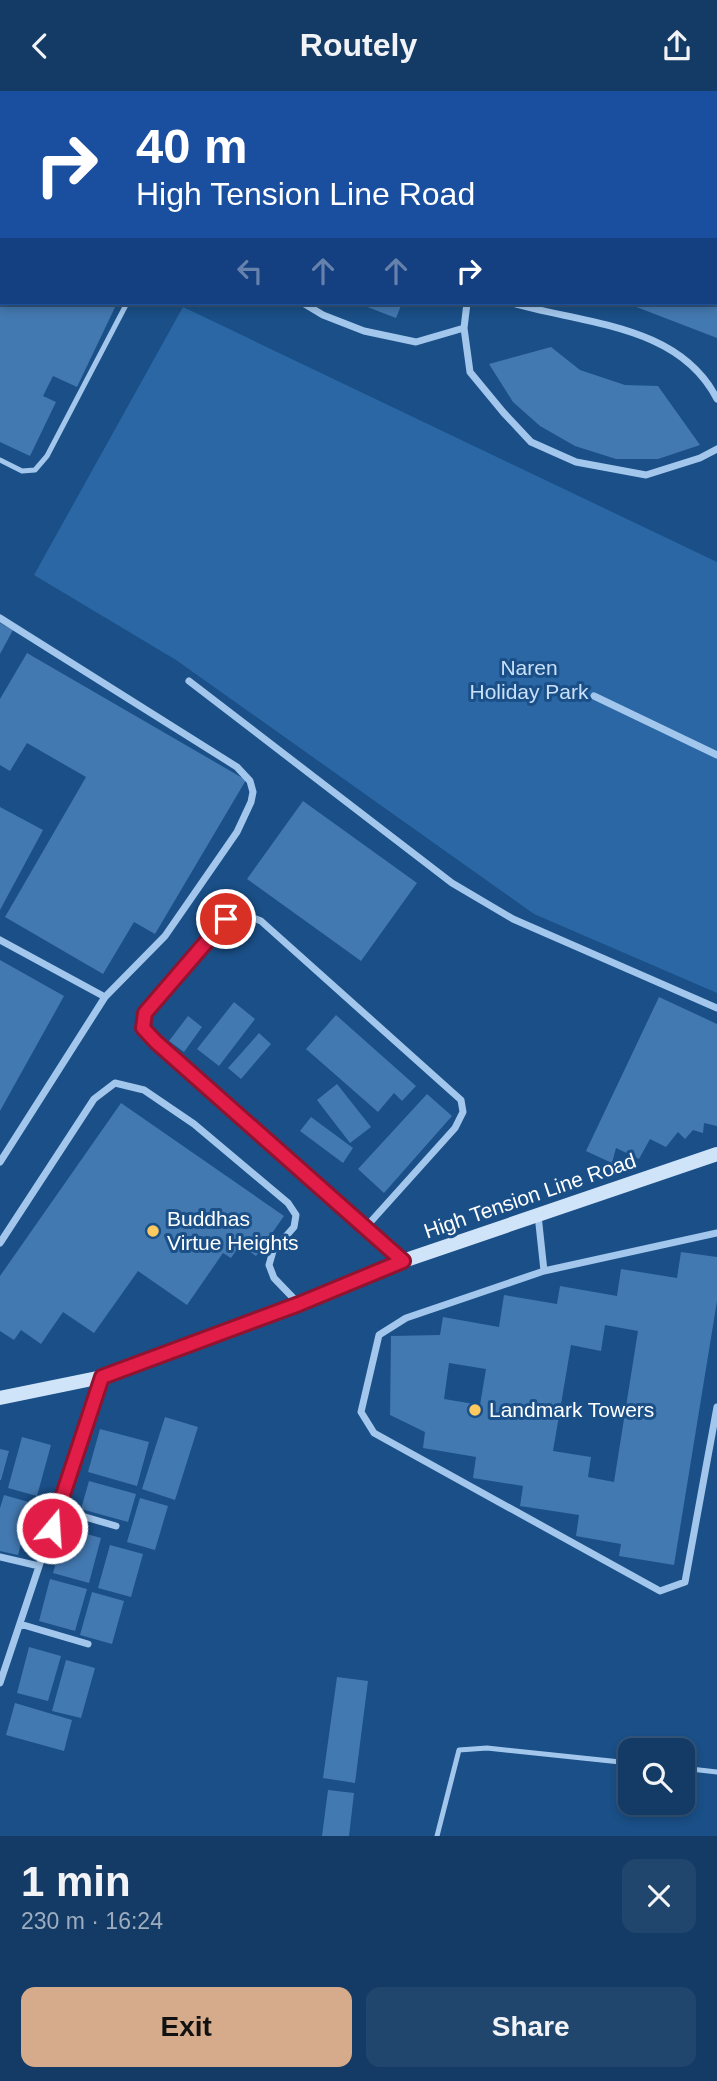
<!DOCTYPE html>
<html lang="en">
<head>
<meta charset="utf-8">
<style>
	:root { --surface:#143b65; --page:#21466e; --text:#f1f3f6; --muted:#9dadbf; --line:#335579; --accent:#d6ab8b }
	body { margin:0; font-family:Arial,sans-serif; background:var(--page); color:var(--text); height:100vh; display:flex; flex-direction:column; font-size:26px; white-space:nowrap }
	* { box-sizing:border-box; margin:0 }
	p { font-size:23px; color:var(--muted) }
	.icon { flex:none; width:38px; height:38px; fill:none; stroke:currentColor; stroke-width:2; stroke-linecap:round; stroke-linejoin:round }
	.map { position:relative; height:1745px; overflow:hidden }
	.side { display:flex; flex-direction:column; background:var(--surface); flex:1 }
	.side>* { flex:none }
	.top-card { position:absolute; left:0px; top:0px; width:718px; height:214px; box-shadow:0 4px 10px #0003,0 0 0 2px var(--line); background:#1a4fa0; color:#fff; overflow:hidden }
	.fabs { position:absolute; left:618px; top:1647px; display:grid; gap:14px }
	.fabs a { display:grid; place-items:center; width:77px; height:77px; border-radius:14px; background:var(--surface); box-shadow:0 4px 10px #0003,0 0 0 2px var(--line); font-size:35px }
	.pin { position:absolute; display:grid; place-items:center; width:60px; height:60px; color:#fff; margin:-30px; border:4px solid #fff; border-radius:50%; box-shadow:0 2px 7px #0007 }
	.me { position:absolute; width:77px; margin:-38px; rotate:18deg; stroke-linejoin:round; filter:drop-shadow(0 0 5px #0008) }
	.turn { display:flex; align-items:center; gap:24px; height:147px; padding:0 21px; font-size:32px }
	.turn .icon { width:91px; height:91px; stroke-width:2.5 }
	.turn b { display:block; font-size:49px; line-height:60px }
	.lanes { display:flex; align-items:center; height:66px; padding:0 21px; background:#0003; justify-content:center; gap:35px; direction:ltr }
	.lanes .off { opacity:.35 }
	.round { display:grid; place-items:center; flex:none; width:74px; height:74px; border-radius:14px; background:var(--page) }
	.summary { display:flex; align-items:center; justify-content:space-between; height:119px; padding:0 21px }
	h1 { font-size:42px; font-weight:700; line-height:52px }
	.action { display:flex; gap:14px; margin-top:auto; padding:14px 21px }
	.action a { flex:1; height:80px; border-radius:14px; background:var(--accent); color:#111; font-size:28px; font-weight:700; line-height:80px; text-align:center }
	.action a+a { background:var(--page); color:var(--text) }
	header { display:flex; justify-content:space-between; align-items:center; height:91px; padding:0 21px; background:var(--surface); font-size:32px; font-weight:700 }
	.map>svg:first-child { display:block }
	.green { fill:#2a67a4 }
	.building { fill:#4379b1; fill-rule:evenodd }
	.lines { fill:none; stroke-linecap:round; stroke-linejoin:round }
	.lane { stroke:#a3c7ec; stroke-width:5 }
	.street { stroke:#a3c7ec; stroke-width:7 }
	.secondary { stroke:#cfe3f9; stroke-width:14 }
	.route-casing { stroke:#92132f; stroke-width:18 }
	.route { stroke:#e11d48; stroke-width:12 }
	.poi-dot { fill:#fec95f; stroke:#1a4f87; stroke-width:2.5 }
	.labels { text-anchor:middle; stroke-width:6; stroke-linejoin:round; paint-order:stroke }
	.park-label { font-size:21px; fill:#c8e0f9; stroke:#1a4f87 }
	.street-label { font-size:21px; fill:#fff; stroke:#1a4f87 }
	.poi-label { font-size:21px; fill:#fff; stroke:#1a4f87; text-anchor:start }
</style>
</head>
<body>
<header><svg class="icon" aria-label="back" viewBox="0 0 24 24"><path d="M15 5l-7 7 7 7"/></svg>Routely<svg class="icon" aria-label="share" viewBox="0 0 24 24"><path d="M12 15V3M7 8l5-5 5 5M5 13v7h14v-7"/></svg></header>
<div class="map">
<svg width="717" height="1745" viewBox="0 0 717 1745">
	<rect width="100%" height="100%" fill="#1a4f87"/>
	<path class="green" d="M183 216 717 471V902L534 823 176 569 34 484Z"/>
	<path class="building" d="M0 212H117L77 296 53 285 43 305 56 311 30 365 0 351Z
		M357 212H402L396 227Z
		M626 212H717V247Z
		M551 256 580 279 625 294 658 295 700 354 658 368H616L575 355 540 335 513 311 489 273Z
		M0 532 13 539 0 563Z
		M27 562 246 689 155 843 134 831 103 883 5 826 86 686 27 652 10 680 0 674V608Z
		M303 710 417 792 361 870 247 788Z
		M0 716 43 739 0 819Z
		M0 869 64 905 0 1020Z
		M659 906 717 933V1035L704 1032 703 1042 693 1039 685 1048 678 1041 666 1056 650 1048 639 1068 616 1057 612 1072 586 1060Z
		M234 911 255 928 219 975 197 958Z
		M336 924 416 995 402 1010 394 1002 378 1021 306 958Z
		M188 925 202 936 184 961 169 950Z
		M259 942 271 953 241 988 228 977Z
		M337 993 371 1036 350 1052 317 1009Z
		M427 1003 452 1025 384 1102 358 1078Z
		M121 1012 284 1125 256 1165 240 1154 231 1167 223 1162 187 1214 138 1180 94 1242 63 1221 41 1253 21 1239 14 1249 0 1240V1185Z
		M311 1026 353 1057 343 1072 300 1040Z
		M681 1161 717 1166V1210L674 1474 619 1465 621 1453 576 1445 579 1424 520 1415 523 1395 473 1387 476 1366 423 1357 425 1341 390 1324 391 1245 440 1244 443 1226 499 1236 504 1204 557 1213 560 1195 617 1205 621 1178 677 1187ZM605 1234 638 1240 614 1391 588 1386 591 1366 553 1360 571 1254 601 1260ZM449 1272 486 1278 480 1314 444 1308Z
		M165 1326 198 1336 175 1409 142 1398Z
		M100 1338 149 1351 137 1395 88 1381Z
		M22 1346 51 1354 37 1405 8 1397Z
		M0 1358 9 1360 1 1389H0Z
		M89 1390 136 1403 128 1431 81 1418Z
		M4 1404 32 1412 18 1464 0 1460V1417Z
		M140 1407 168 1415 155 1459 127 1451Z
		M66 1437 101 1447 89 1492 53 1482Z
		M110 1454 143 1463 131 1506 98 1497Z
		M50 1488 87 1498 75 1540 39 1530Z
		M92 1501 124 1510 112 1553 80 1544Z
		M29 1556 61 1565 48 1610 17 1602Z
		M66 1569 95 1577 81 1627 52 1620Z
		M337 1586 368 1590 355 1692 323 1687Z
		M15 1612 72 1629 64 1660 6 1644Z
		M328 1699 354 1702 349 1745H322Z"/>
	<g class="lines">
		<path class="lane" d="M74 2V0
			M234 2 235 0
			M0 74 2 75
			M0 146 2 143
			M0 369 22 380 35 379 47 365 127 212
			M682 1677 717 1681
			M437 1745 459 1659 487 1657 630 1672"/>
		<path class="street" d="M480 0 481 2
			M691 0 695 2
			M310 2 311 0
			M716 10H717
			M716 82H717
			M303 212 323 224 364 240 416 251 464 237
			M467 212 464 237 470 281 503 321 531 351 576 371 646 384 700 367 717 358
			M512 212C583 233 679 233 717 308
			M0 527 237 676 250 690 253 701 251 711 237 741 165 845 105 906 0 1071
			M189 590 452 792 513 828 717 917
			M594 605 717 664
			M0 849 105 906
			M538 1124 544 1180
			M366 1136 455 1037 463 1021 461 1009 261 830 241 822 226 828 145 922 143 937 156 951 403 1170
			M717 1142 544 1180 406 1227 379 1244 361 1321 374 1342 660 1500 685 1491 717 1316
			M0 1152 94 1008 115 992 144 999 194 1033 288 1112 296 1124 294 1136 273 1160 269 1174 274 1187 299 1213
			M58 1418 116 1435
			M0 1466 39 1475
			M20 1533 88 1553
			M0 1592 102 1287"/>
		<path class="secondary" d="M0 1307 102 1286 299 1213 403 1170 717 1063"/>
	</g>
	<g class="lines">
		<g class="route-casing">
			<path id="route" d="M52 1437 102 1286 299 1213 403 1170 156 951 143 937 145 922 226 828"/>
		</g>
		<use href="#route" class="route"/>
	</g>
	<g class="poi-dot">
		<circle cx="153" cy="1140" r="7"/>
		<circle cx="475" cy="1319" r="7"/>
	</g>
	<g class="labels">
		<g class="park-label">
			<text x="529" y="584">Naren<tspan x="529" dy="24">Holiday Park</tspan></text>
		</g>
		<g class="street-label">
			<text transform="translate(530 1105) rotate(-19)" y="7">High Tension Line Road</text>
		</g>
		<g class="poi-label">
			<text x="167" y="1135">Buddhas<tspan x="167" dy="24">Virtue Heights</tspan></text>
			<text x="489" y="1326">Landmark Towers</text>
		</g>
	</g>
</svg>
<div class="fabs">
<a><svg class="icon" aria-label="search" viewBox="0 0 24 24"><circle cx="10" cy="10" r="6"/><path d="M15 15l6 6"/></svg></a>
</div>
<div class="pin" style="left:226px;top:828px;background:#d93025"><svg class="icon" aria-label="arrive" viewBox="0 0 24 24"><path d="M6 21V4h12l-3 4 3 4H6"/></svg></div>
<svg class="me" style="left:52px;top:1437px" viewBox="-20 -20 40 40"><circle r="17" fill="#e11d48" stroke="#fff" stroke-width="3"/><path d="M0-11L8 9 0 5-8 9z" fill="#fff"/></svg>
<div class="top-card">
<div class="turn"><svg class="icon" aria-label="right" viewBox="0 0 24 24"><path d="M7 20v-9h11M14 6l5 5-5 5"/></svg><div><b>40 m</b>High Tension Line Road</div></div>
<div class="lanes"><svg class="icon off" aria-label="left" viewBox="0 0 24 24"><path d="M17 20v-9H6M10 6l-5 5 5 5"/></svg><svg class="icon off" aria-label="ahead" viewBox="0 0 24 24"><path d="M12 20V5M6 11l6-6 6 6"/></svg><svg class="icon off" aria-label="ahead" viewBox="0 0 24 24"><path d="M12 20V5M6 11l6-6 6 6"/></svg><svg class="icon" aria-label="right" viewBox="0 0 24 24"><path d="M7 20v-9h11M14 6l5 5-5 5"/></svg></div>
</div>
</div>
<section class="side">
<div class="summary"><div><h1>1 min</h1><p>230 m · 16:24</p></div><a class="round"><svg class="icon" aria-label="close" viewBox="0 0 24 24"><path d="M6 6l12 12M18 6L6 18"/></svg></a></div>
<div class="action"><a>Exit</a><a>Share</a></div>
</section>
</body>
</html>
